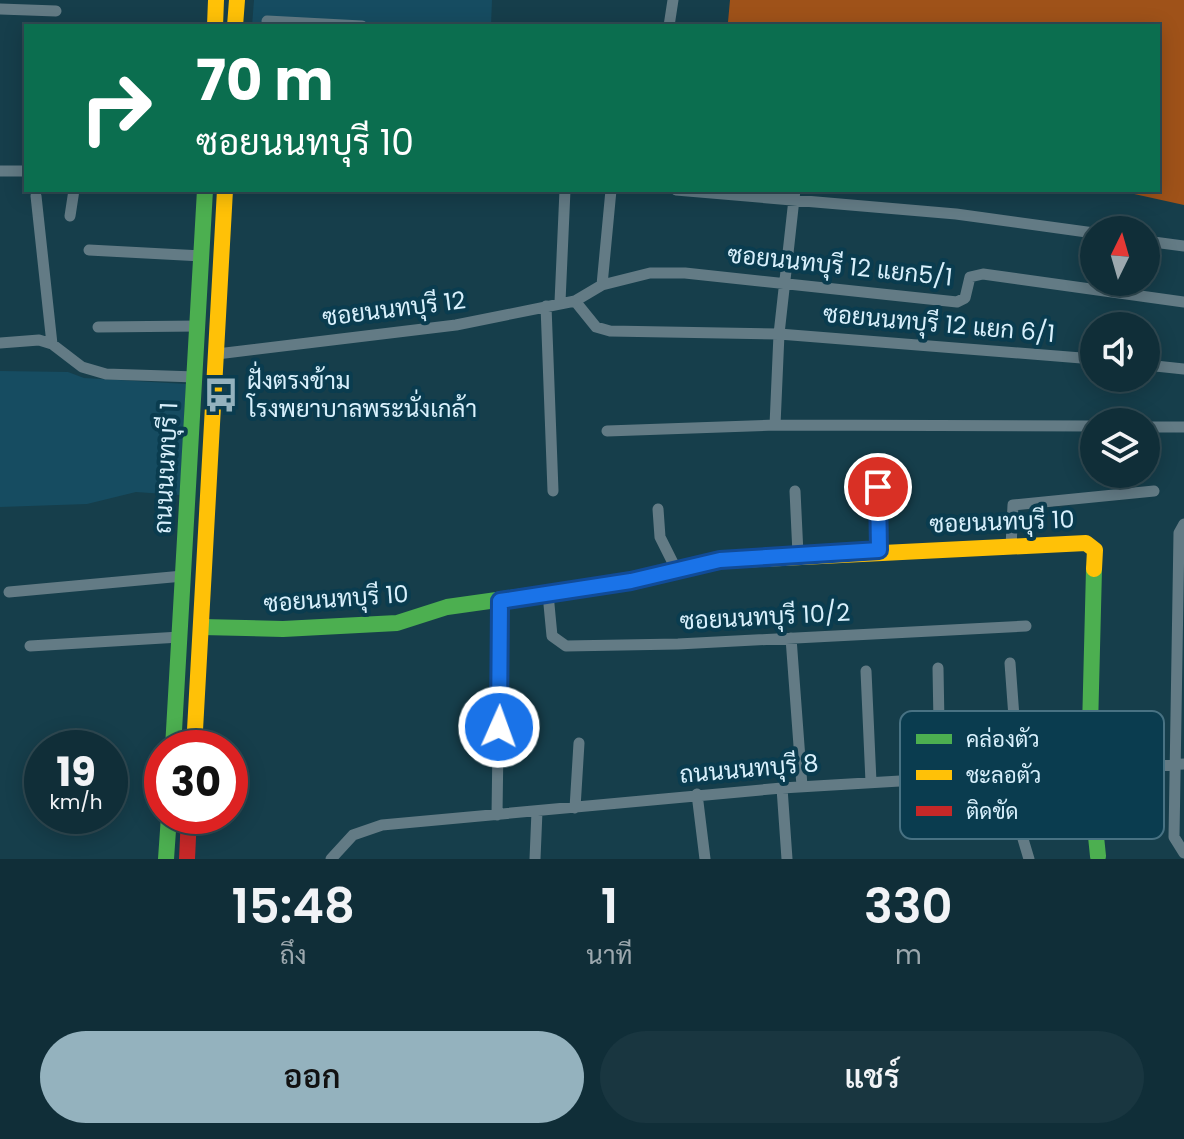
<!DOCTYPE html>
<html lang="th">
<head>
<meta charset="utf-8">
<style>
	:root { --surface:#102e38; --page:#193640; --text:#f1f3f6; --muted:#9ca8ae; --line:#304a53; --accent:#94b2be }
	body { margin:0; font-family:Poppins,Sarabun,sans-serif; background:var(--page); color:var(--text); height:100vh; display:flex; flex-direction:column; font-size:30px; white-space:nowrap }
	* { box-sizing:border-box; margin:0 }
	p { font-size:26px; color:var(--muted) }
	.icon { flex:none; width:44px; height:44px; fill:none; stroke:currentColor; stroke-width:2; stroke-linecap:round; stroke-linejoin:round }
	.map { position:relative; height:859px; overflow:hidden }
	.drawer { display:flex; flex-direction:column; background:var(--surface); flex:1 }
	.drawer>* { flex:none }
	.hud { position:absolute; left:24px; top:24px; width:1136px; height:168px; border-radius:0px; box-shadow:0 4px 20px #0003,0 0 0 2px var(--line); background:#0b6e4f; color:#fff; overflow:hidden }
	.needle { width:52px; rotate:5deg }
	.buttons { position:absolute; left:1080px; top:216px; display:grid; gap:16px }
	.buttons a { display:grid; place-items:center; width:80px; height:80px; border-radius:50%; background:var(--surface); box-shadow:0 4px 20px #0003,0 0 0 2px var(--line); font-size:40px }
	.speed { position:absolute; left:24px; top:730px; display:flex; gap:16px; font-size:40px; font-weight:700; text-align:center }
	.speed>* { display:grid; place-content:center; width:104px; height:104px; border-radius:50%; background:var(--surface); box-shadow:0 4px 20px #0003,0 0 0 2px var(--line); line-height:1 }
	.speed small { font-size:20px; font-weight:400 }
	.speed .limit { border:12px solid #d22; background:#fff; color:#111 }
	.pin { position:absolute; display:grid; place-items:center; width:68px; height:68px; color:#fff; margin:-34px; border:4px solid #fff; border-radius:50%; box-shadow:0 2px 8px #0007 }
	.me { position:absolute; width:88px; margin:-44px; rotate:2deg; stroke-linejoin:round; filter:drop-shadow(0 0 6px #0008) }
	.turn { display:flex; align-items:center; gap:28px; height:168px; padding:0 40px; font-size:36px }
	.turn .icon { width:104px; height:104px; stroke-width:2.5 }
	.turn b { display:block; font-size:56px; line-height:68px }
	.eta { display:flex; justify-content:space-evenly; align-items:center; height:136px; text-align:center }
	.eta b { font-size:48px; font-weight:600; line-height:56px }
	.primary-button { display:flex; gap:16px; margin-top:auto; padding:16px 40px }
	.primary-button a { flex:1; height:92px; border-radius:48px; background:var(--accent); color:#111; font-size:32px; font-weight:600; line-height:92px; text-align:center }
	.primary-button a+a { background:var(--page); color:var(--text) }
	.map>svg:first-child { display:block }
	.built { fill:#164c61 }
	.forest { fill:#9f5219 }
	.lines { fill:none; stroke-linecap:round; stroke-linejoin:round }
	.street { stroke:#637b85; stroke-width:11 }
	.fast { stroke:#4caf50; stroke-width:16 }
	.slow { stroke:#ffc107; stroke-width:16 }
	.jam { stroke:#c62828; stroke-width:16 }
	.route-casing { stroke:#114b97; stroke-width:20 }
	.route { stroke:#1a73e8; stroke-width:14 }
	.labels { text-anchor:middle; stroke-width:8; stroke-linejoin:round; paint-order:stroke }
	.street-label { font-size:24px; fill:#d8f0fc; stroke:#0a3c4f }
	.poi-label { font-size:24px; fill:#d8f0fc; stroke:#0a3c4f; text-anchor:start }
	.key { fill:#0a3c4f; stroke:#487283; stroke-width:2 }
	.key-label { font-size:22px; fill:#d8f0fc }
</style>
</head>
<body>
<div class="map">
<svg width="1184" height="859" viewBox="0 0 1184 859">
	<rect width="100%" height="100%" fill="#163e4b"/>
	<path class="built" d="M254 0H492L491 26H252Z
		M0 371 68 372 84 378 186 384 180 495 136 492 87 504 0 507Z"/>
	<path class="forest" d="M730 0H1184V205L1116 190H1158V26H763L728 22Z"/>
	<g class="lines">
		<path class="street" d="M0 9 56 11
			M267 21 362 26
			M669 26 673 0
			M0 171H26
			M676 190 956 214 1094 233
			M36 196 52 344
			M70 216 74 190
			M1146 241 1184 246
			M89 250 202 256
			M602 285 611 190
			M575 301 596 327 610 331 779 334 1094 359
			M560 302 565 190
			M546 306 553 491
			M98 327 199 326
			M0 343 39 340 52 344 82 367 106 374 196 377
			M217 354 456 325 575 301 602 285 650 273H685L957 302 965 298 970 277 983 274 1184 302
			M1146 365 1184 369
			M775 425 779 334 795 190
			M1146 427H1184
			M607 431 775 425 1094 426
			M878 487 879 550
			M795 491 798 554
			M658 509 660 537 677 571
			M1184 524 1179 533 1174 837 1184 853
			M1011 547 1013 505 1154 491
			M9 592 183 576
			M548 594 552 636 566 646 678 644 1026 626
			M791 638 802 786
			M30 646 180 637
			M1010 663 1023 839 1029 859
			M938 668 940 779
			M866 671 871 782
			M782 788 787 859
			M697 794 705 859
			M575 808 579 743
			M497 815 500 601
			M331 859 353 835 382 825 782 788 1184 764
			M535 859 537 811"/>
		<path class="fast" d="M1094 569 1089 768 1098 856
			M202 627 283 629 397 623 447 607 631 581 720 561
			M173 748 205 190
			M166 859 169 816"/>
		<path class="slow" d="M215 26 216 0
			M235 26 237 0
			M720 561 1086 543 1095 550 1094 569
			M194 748 225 190"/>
		<path class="jam" d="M187 859 189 816"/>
	</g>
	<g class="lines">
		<g class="route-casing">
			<path id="route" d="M499 727 500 601 631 581 720 560 879 550 878 487"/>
		</g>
		<use href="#route" class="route"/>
	</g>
	<defs>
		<g id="bus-bare" transform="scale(2.76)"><path d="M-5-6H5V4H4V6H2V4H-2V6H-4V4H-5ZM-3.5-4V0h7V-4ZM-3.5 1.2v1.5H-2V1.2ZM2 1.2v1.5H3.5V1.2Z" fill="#94b2be" stroke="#0a3c4f" stroke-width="2.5" paint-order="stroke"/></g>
	</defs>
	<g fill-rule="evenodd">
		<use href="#bus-bare" x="221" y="395"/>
	</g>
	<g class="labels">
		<g class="street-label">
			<text transform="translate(840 266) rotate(6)" y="8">ซอยนนทบุรี 12 แยก5/1</text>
			<text transform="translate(394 309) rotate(-7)" y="8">ซอยนนทบุรี 12</text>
			<text transform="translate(939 324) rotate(5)" y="8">ซอยนนทบุรี 12 แยก 6/1</text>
			<text transform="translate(166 468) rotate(-87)" y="8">ถนนนนทบุรี 1</text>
			<text transform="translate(1002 522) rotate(-2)" y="8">ซอยนนทบุรี 10</text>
			<text transform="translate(336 599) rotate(-4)" y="8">ซอยนนทบุรี 10</text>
			<text transform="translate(765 617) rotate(-3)" y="8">ซอยนนทบุรี 10/2</text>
			<text transform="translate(749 769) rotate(-5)" y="8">ถนนนนทบุรี 8</text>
		</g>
		<g class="poi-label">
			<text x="247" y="389">ฝั่งตรงข้าม<tspan x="247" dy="28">โรงพยาบาลพระนั่งเกล้า</tspan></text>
		</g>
	</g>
	<rect x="900" y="711" width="264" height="128" rx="12" class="key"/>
	<rect x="916" y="734" width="36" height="10" fill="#4caf50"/>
	<rect x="916" y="770" width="36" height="10" fill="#ffc107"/>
	<rect x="916" y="806" width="36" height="10" fill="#c62828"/>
	<g class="key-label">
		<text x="966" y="747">คล่องตัว</text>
		<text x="966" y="783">ชะลอตัว</text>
		<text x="966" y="819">ติดขัด</text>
	</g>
</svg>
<div class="buttons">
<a><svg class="needle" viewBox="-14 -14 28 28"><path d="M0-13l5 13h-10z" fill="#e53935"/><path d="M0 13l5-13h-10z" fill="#9ca8ae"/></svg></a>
<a><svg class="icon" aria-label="sound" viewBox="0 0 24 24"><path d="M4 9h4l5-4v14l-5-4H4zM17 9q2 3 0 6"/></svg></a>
<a><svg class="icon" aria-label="layers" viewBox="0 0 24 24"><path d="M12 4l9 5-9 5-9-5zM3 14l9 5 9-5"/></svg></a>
</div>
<div class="speed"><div>19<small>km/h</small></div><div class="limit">30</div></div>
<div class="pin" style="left:878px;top:487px;background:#d93025"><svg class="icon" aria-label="arrive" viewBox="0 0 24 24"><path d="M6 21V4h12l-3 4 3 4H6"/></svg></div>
<svg class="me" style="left:499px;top:727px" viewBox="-20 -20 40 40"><circle r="17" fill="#1a73e8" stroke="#fff" stroke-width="3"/><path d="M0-11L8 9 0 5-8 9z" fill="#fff"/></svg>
<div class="hud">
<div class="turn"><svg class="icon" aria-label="right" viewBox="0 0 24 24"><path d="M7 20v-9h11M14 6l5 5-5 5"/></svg><div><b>70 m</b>ซอยนนทบุรี 10</div></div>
</div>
</div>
<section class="drawer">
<div class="eta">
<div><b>15:48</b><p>ถึง</p></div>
<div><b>1</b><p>นาที</p></div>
<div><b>330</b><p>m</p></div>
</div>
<div class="primary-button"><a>ออก</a><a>แชร์</a></div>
</section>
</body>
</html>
